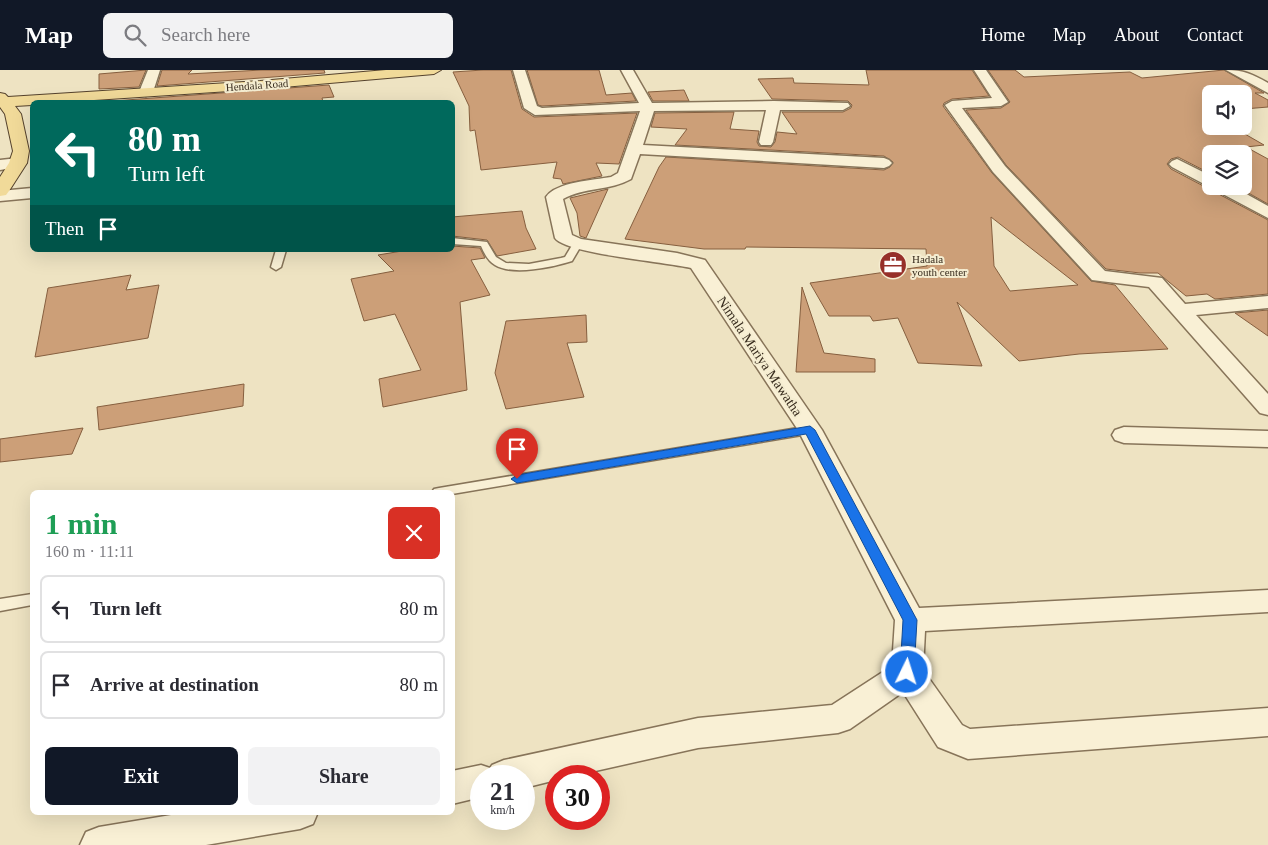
<!DOCTYPE html>
<html lang="en">
<head>
<meta charset="utf-8">
<style>
	:root { --surface:#fff; --page:#f2f2f3; --text:#2b2b33; --muted:#7c7c81; --line:#e1e1e2; --accent:#111827 }
	body { margin:0; font-family:"Times New Roman",serif; background:var(--page); color:var(--text); height:100vh; display:flex; flex-direction:column; font-size:19px; white-space:nowrap }
	* { box-sizing:border-box; margin:0 }
	p { font-size:16px; color:var(--muted) }
	.icon { flex:none; width:28px; height:28px; fill:none; stroke:currentColor; stroke-width:2; stroke-linecap:round; stroke-linejoin:round }
	.map { position:relative; flex:1; overflow:hidden }
	.side { position:absolute; left:30px; top:420px; width:425px; height:325px; display:flex; flex-direction:column; background:var(--surface); border-radius:8px; box-shadow:0 5px 20px #0002 }
	.side>* { flex:none }
	.banner { position:absolute; left:30px; top:30px; width:425px; height:152px; border-radius:8px; box-shadow:0 5px 20px #0002; background:#00695c; color:#fff; overflow:hidden }
	.buttons { position:absolute; left:1202px; top:15px; display:grid; gap:10px }
	.buttons a { display:grid; place-items:center; width:50px; height:50px; border-radius:8px; background:var(--surface); box-shadow:0 5px 20px #0002; font-size:25px }
	.speed { position:absolute; left:470px; top:695px; display:flex; gap:10px; font-size:25px; font-weight:700; text-align:center }
	.speed>* { display:grid; place-content:center; width:65px; height:65px; border-radius:50%; background:var(--surface); box-shadow:0 5px 20px #0002; line-height:1 }
	.speed small { font-size:12px; font-weight:400 }
	.speed .limit { border:8px solid #d22; background:#fff; color:#111 }
	.pin { position:absolute; display:grid; place-items:center; width:42px; height:42px; color:#fff; margin:-51px -21px; border-radius:50% 50% 50% 0; rotate:-45deg; box-shadow:0 0 5px #0007 }
	.pin .icon { rotate:45deg }
	.me { position:absolute; width:55px; margin:-28px; rotate:4deg; stroke-linejoin:round; filter:drop-shadow(0 0 4px #0008) }
	.turn { display:flex; align-items:center; gap:18px; height:105px; padding:0 15px; font-size:22px }
	.turn .icon { width:65px; height:65px; stroke-width:2.5 }
	.turn b { display:block; font-size:35px; line-height:42px }
	.then { display:flex; align-items:center; height:48px; padding:0 15px; background:#0003; gap:10px; font-size:19px }
	.round { display:grid; place-items:center; flex:none; width:52px; height:52px; border-radius:8px; background:var(--page) }
	.head { display:flex; align-items:center; justify-content:space-between; height:85px; padding:0 15px }
	h1 { font-size:30px; font-weight:600; line-height:38px; color:#1e9e55 }
	.primary-button { display:flex; gap:10px; margin-top:auto; padding:10px 15px }
	.primary-button a { flex:1; height:58px; border-radius:8px; background:var(--accent); color:#fff; font-size:20px; font-weight:600; line-height:58px; text-align:center }
	.primary-button a+a { background:var(--page); color:var(--text) }
	ul { padding:0; list-style:none }
	li { display:flex; align-items:center; gap:15px; height:68px; margin:0 10px 8px; padding:0 5px; border:2px solid var(--line); border-radius:8px }
	li div { flex:1 }
	li b { display:block; font-size:19px }
	li em { font-style:normal }
	header { display:flex; align-items:center; gap:30px; box-sizing:border-box; height:70px; padding:0 25px; background:var(--accent); color:#fff }
	header strong { font-size:24px }
	nav { display:flex; gap:28px; margin-inline-start:auto; font-size:18px }
	.search { width:350px; height:45px; background:var(--page); display:flex; align-items:center; gap:12px; box-sizing:border-box; padding:0 18px; border-radius:8px; color:var(--muted); font-size:19px }
	.map>svg:first-child { display:block }
	.building { fill:#cc9f78; stroke:#865f3f; fill-rule:evenodd }
	.lines { fill:none; stroke-linecap:round; stroke-linejoin:round }
	.lane-casing { stroke:#877459; stroke-width:3 }
	.street-casing { stroke:#877459; stroke-width:3 }
	.primary-casing { stroke:#55422d; stroke-width:2 }
	.lane { fill:#f9f0d5; fill-rule:evenodd }
	.street { fill:#f9f0d5; fill-rule:evenodd }
	.primary { fill:#f1da99; fill-rule:evenodd }
	.route { fill:#1a73e8; stroke:#114b97 }
	.labels { text-anchor:middle; stroke-width:4; stroke-linejoin:round; paint-order:stroke }
	.far-street-label { font-size:11px; fill:#372b1d; stroke:#f5edd1 }
	.far-poi-label { font-size:11px; fill:#372b1d; stroke:#f5edd1; text-anchor:start }
	.street-label { font-size:14px; fill:#372b1d; stroke:#f5edd1 }
</style>
</head>
<body>
<header>
<strong>Map</strong>
<div class="search"><svg class="icon" aria-label="search" viewBox="0 0 24 24"><circle cx="10" cy="10" r="6"/><path d="M15 15l6 6"/></svg>Search here</div>
<nav><a>Home</a><a>Map</a><a>About</a><a>Contact</a></nav>
</header>
<div class="map">
<svg width="1268" height="775" viewBox="0 0 1268 775">
	<rect width="100%" height="100%" fill="#eee3c2"/>
	<path class="building" d="M146 0 139 17 99 19V4Z
		M162 0H192L188 4 262 0H324L325 3 157 16Z
		M483 0H511L522 39 534 47 637 43 619 94 596 93 602 106 563 114 561 109 553 108 557 92 481 100 475 60 470 61 469 36 453 2Z
		M527 0H599L606 25 632 23 636 31 542 36 538 35Z
		M866 0H972L989 26 952 29 944 33 943 36 992 103 1091 211 1115 215 1168 279 1079 284 1019 291 957 232 982 296 918 293 898 248 873 251 870 246H829L810 213 927 196 926 179 746 177 745 179H704L625 169 659 97 666 87 884 100 890 97 893 92 884 86 675 75 687 59 651 57 655 43 734 42 730 59 759 61 757 72 759 76 771 77 775 72 777 62 797 64 782 42H843L851 38 852 35 848 31 772 29 758 9 793 8 794 13 869 15ZM991 147 1078 215 1010 221 994 196Z
		M988 0H1015L1024 7 1130 2 1142 8 1224 0 1264 23H1255L1268 30V37L1244 39V24H1211V41L1202 42 1211 47V56H1231L1264 75 1246 77 1268 89V134L1236 116H1244V84H1211V104L1178 87 1171 89 1167 94 1171 99 1268 150V224L1215 229 1207 224 1186 226 1158 203H1140L1106 199 1006 95 966 40 1001 38 1010 32Z
		M329 15 334 27 322 28 323 32H99Z
		M684 20 689 31H653L648 22Z
		M608 119 586 168 580 166 577 143 570 128Z
		M522 141 526 158 536 179 497 186 487 170 452 166V147Z
		M452 176 480 178 485 188 471 190 490 225 460 232 467 320 383 337 379 309 421 300 395 244 364 251 351 209 394 201 378 185 408 180H452Z
		M131 205 126 220 159 215 148 268 35 287 48 218Z
		M802 217 824 283 875 289V302H796Z
		M1268 240V266L1235 243Z
		M586 245 587 272 567 273 584 327 506 339 495 303 506 251Z
		M244 314 243 336 99 360 97 337Z
		M83 358 72 384 0 392V369Z"/>
	<g class="lines">
		<g class="lane-casing">
			<path id="lane" d="M452 168 487 172 496 187 506 193 529 194 561 188 565 187 574 172H580L582 174 572 191C553 197 513 206 495 195 488 191 484 183 481 176L452 174Z
				M276 180H286L281 197 276 200 271 197Z
				M810 356 814 357 816 360 814 363 452 424V422H432L434 419 439 418Z
				M32 524V535L0 541V529Z"/>
		</g>
		<g class="street-casing">
			<path id="street" d="M148 0H160L153 22 146 26 139 22Z
				M513 0H525L537 36 542 38 639 33 621 0H633L652 33 774 31 848 33 850 36 843 40H780L773 72 771 75H761L759 72 766 40 654 41 643 75 884 88 889 90 892 93 889 96 884 98 640 84 631 109C610 121 584 117 563 129L572 165 581 169 677 183 705 190 822 360 919 538 1268 520V542L925 561 923 600 962 655 970 659 1268 638V666L968 689 938 677 903 622 850 659 838 663 698 678 573 706H556V710L524 718V706H481V727L452 734V701L481 695 490 698 492 695 504 690 698 648 832 635 892 596 895 550 798 360 691 198C667 192 566 184 555 168L546 127C556 112 594 110 611 107L618 103 640 41 535 45 524 38Z
				M974 0H986L1008 32 1001 36 962 38 1005 96 1105 201 1162 208 1185 234 1268 226V238L1196 245 1268 324V345L1260 343 1149 217 1092 210 993 102 945 35 952 31 992 28Z
				M1226 0C1244 0 1252 4 1268 13V23Z
				M18 88 23 90 26 93 23 96 0 100V90Z
				M1177 89 1211 106V116H1232L1268 136V148L1172 97 1169 94 1172 91Z
				M32 118V128L0 131V121Z
				M1124 357 1268 361V377L1124 373 1115 370 1112 365 1115 360Z
				M189 742H318L313 754 300 759 206 775H80L86 762 99 757Z"/>
		</g>
		<g class="primary-casing">
			<path id="primary" d="M386 0H441L434 4 260 19 64 32H32V35L15 36 21 44 29 81 27 93 9 121 6 125 0 126V107L9 93 13 81 5 44 0 37V23L5 24 8 27 260 11Z"/>
		</g>
		<use href="#lane" class="lane"/>
		<use href="#street" class="street"/>
		<use href="#primary" class="primary"/>
	</g>
	<path class="route" d="M810 356 815 360 917 550 914 602 912 606 907 608 902 606 900 602 903 550 806 364 517 413 511 409 517 405Z"/>
	<defs>
		<g id="office-disc" transform="scale(1.4375)"><circle r="9.5" fill="#962f29" stroke="#f5edd1"/><path d="M-6-3h4V-5.5h4V-3h4V5H-6ZM-1-4.5V-3h2v-1.5ZM-6 0V1H6V0Z" fill="#fff"/></g>
	</defs>
	<g fill-rule="evenodd">
		<use href="#office-disc" x="893" y="195"/>
	</g>
	<g class="labels">
		<g class="far-street-label">
			<text transform="translate(257 15) rotate(-4)" y="4">Hendala Road</text>
		</g>
		<g class="far-poi-label">
			<text x="912" y="193">Hadala<tspan x="912" dy="13">youth center</tspan></text>
		</g>
		<g class="street-label">
			<text transform="translate(760 286) rotate(56)" y="5">Nimala Mariya Mawatha</text>
		</g>
	</g>
</svg>
<div class="buttons">
<a><svg class="icon" aria-label="sound" viewBox="0 0 24 24"><path d="M4 9h4l5-4v14l-5-4H4zM17 9q2 3 0 6"/></svg></a>
<a><svg class="icon" aria-label="layers" viewBox="0 0 24 24"><path d="M12 4l9 5-9 5-9-5zM3 14l9 5 9-5"/></svg></a>
</div>
<div class="speed"><div>21<small>km/h</small></div><div class="limit">30</div></div>
<div class="pin" style="left:517px;top:409px;background:#d93025"><svg class="icon" aria-label="arrive" viewBox="0 0 24 24"><path d="M6 21V4h12l-3 4 3 4H6"/></svg></div>
<svg class="me" style="left:907px;top:602px" viewBox="-20 -20 40 40"><circle r="17" fill="#1a73e8" stroke="#fff" stroke-width="3"/><path d="M0-11L8 9 0 5-8 9z" fill="#fff"/></svg>
<div class="banner">
<div class="turn"><svg class="icon" aria-label="left" viewBox="0 0 24 24"><path d="M17 20v-9H6M10 6l-5 5 5 5"/></svg><div><b>80 m</b>Turn left</div></div>
<div class="then">Then<svg class="icon" aria-label="arrive" viewBox="0 0 24 24"><path d="M6 21V4h12l-3 4 3 4H6"/></svg></div>
</div>
<section class="side">
<div class="head"><div><h1>1 min</h1><p>160 m · 11:11</p></div><a class="round" style="background:#d93025;color:#fff"><svg class="icon" aria-label="close" viewBox="0 0 24 24"><path d="M6 6l12 12M18 6L6 18"/></svg></a></div>
<ul>
<li><svg class="icon" aria-label="left" viewBox="0 0 24 24"><path d="M17 20v-9H6M10 6l-5 5 5 5"/></svg><div><b>Turn left</b></div><em>80 m</em></li>
<li><svg class="icon" aria-label="arrive" viewBox="0 0 24 24"><path d="M6 21V4h12l-3 4 3 4H6"/></svg><div><b>Arrive at destination</b></div><em>80 m</em></li>
</ul>
<div class="primary-button"><a>Exit</a><a>Share</a></div>
</section>
</div>
</body>
</html>
